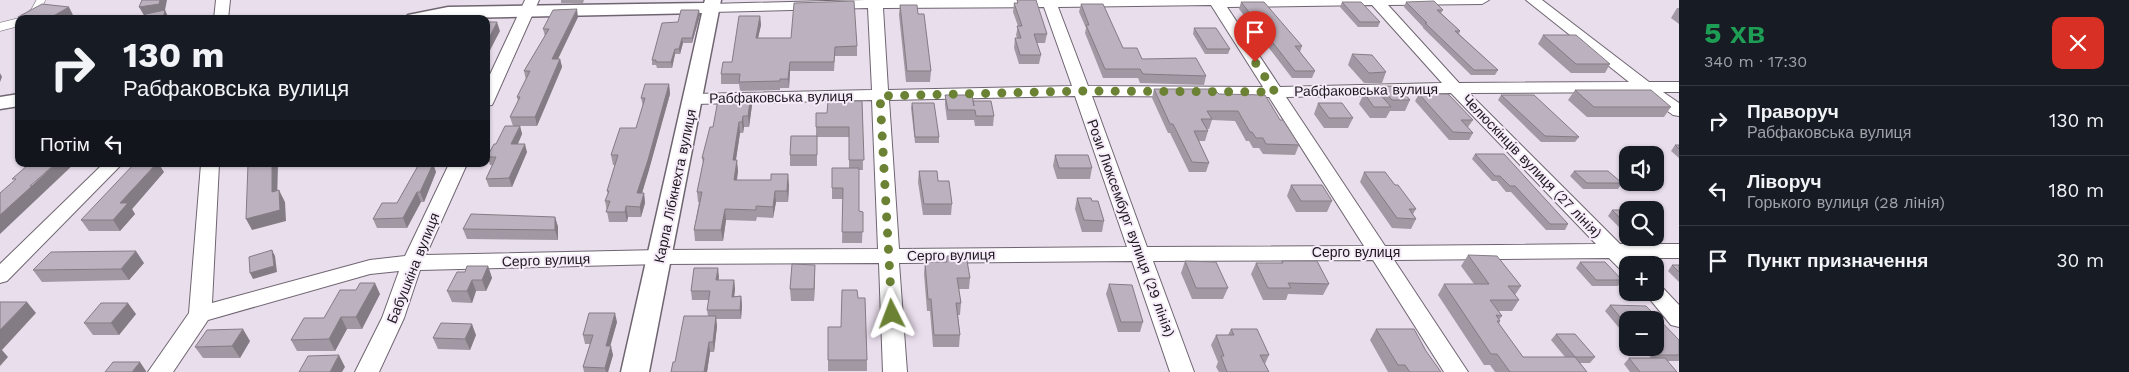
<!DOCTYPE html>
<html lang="uk">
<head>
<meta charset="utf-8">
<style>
	:root { --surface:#171b24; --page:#242831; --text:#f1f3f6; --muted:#9ea1a6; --line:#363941 }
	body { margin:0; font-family:"Work Sans",sans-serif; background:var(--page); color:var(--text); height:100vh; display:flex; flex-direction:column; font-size:19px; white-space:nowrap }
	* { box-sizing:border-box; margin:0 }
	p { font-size:16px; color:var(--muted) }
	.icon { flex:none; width:28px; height:28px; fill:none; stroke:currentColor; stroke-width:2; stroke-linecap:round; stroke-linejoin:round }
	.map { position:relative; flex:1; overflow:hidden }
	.panel { display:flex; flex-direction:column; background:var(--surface); width:450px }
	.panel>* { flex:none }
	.top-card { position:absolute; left:15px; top:15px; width:475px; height:152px; border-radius:10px; box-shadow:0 1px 4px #0004; background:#171b24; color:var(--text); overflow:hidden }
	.fabs { position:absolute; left:1619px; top:146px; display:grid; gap:10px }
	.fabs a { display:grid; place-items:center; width:45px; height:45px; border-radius:10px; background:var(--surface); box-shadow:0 1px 4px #0004; font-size:25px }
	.pin { position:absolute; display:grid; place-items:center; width:42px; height:42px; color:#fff; margin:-51px -21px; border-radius:50% 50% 50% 0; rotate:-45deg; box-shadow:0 0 5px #0007 }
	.pin .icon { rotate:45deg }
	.me { position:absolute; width:55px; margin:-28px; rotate:357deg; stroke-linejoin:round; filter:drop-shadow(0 0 4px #0008) }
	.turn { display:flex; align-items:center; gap:18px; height:105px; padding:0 25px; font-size:22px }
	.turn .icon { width:65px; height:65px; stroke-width:2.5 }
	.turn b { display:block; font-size:35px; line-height:42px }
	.then { display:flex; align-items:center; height:48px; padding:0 25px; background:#0003; gap:10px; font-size:19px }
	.round { display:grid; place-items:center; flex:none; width:52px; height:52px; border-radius:10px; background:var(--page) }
	.summary { display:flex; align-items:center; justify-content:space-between; height:85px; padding:0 25px }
	h1 { font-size:30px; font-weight:700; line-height:38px; color:#1e9e55 }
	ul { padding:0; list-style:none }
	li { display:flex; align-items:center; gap:15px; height:70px; padding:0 25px; border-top:1px solid var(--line) }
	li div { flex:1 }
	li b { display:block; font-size:19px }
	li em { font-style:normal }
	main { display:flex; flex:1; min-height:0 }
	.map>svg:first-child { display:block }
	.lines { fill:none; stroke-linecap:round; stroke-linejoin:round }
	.service-casing { stroke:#6f6571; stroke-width:9 }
	.minor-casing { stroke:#6f6571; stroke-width:2 }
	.tertiary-casing { stroke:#6f6571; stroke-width:3 }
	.service { stroke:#fff; stroke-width:8 }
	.minor { fill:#fff; fill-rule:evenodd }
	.tertiary { fill:#fff; fill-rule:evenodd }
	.wall { fill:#a298a3 }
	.shaded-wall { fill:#847c85 }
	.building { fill:#bcb1be; stroke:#847c85 }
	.route { stroke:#6b8234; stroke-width:9; stroke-dasharray:0 16.2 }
	.labels { text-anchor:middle; stroke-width:4; stroke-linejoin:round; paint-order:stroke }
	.street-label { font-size:14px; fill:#1c181d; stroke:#f6ebf9 }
</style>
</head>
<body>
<main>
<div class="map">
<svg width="1679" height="372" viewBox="0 0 1679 372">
	<rect width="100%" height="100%" fill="#e9deec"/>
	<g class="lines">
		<g class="service-casing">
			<path id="service" d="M26 19 35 11 41 0
				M0 27 19 22"/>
		</g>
		<g class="minor-casing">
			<path id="minor" d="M216 0H230L228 19H214Z
				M525 0H539L494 101 492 105 486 106V83Z
				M865 0H1489L1482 4 1388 5 1459 83 1629 82 1526 0H1542L1649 82H1679V92H1663L1679 103V116L1673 115 1641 92 1469 93 1620 244H1679V258H1634L1638 265H1628V272L1621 270 1609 258 1394 260 1468 372H1444L1373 260 1153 261 1194 372H1170L1132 261 899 263 907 372H883L879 263 661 264 420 270 404 318 379 372H355L382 318 399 271 370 274 208 320 173 372H148L189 313 201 164H219L212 303 370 260 405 256 449 164H467L426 255 661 250 878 249 872 100 693 104 687 103 685 99 687 95 693 94 872 90 868 8 711 12 706 11 704 8 706 5 711 4ZM1211 5 1263 87 1088 86 1058 7ZM1372 5 1442 83 1280 87 1227 7ZM1044 7 1072 86 888 90 883 8ZM1451 93 1596 244 1385 246 1286 97ZM1075 96 1127 247 899 249 889 100ZM1092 96 1269 97 1364 246 1147 247Z
				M103 164H122L7 281 0 283V264Z
				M1655 285 1662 287 1679 305V327L1671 325 1644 292H1655Z"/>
		</g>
		<g class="tertiary-casing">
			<path id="tertiary" d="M705 0H721L649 372H621L702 13 405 19 408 15 448 7 704 3Z
				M19 94V106L0 109V97Z"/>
		</g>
		<use href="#service" class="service"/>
		<use href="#minor" class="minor"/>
		<use href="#tertiary" class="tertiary"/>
	</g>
	<path class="wall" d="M561 0H584L583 3H561Z
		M1017 0 1047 34 1045 43H1037L1041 55 1039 64H1019L1014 48 1015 38H1017L1016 35 1018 26 1013 12 1014 3H1017Z
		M1241 2 1302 46 1300 52 1315 71 1312 78H1292L1239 9Z
		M1342 2 1380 22 1378 27H1358L1340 7Z
		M1406 2 1443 10 1441 13 1460 31 1459 34 1498 70 1495 75H1471L1423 28V27L1404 7Z
		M1081 4 1123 48 1142 59 1206 76 1204 85 1140 83 1138 78H1103L1085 33 1086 28 1079 12Z
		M900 5 918 14 931 71 930 82H906L899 15Z
		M1677 8H1679V24L1671 18Z
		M700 15 692 43H683L680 54H675L672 68H657L656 65H652V60L678 22Z
		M760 16 761 25 758 38 857 46V56H835L834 71H790L789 88H780V90L740 91 739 84H721V74L732 62Z
		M578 17 558 59H560L562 67 537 126H520L522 134 518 144 527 152 512 187H489L486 179 492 165H490L487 157 496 144 513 126 510 117 518 101 517 97 526 80 524 71 545 36 543 29Z
		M1194 28 1230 49 1228 54H1205L1193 34Z
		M1543 35 1610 64 1605 73H1571L1538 44Z
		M1352 54 1386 72 1382 83H1364L1348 65Z
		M669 84 670 94 642 193H644L645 203 641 217H628L627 222H609L605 201 608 194 607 191 615 165H613L611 155 636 128 643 106 641 98Z
		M1380 86 1410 100 1405 111H1390L1386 118H1370L1359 104 1364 93 1377 94Z
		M1154 89 1219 94 1280 120 1299 145 1295 155 1263 154 1259 148H1253L1249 141H1246L1235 121 1212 120 1209 129H1206L1208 131 1205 141H1199L1209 163 1206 172H1189L1170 133H1168L1152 98Z
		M1575 90 1671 107 1664 117H1587L1568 100Z
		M751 94 752 105 749 127H744L743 133H740L736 160 738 171 737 180 789 185 788 202H776L773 218 757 217 756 221 726 220 723 241H695L694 230 699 202H698L697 192 703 163 702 158 713 127 735 100Z
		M1419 94 1473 120 1468 127 1473 133 1469 140H1449L1415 101Z
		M945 95 994 116 993 126H975L974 120H947L945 105Z
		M1501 95 1579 137 1575 142H1541L1498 100Z
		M862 101 863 170H859V211L863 212 862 243H842L843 199H832V188L849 168V137H817V166H790V155L816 136V127L827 113Z
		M912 103 939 137V143H915L911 108Z
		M1318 103 1353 118 1348 128H1324L1314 114Z
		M1675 145H1679V158L1671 151Z
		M1475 154 1568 224 1565 230H1546L1511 192H1506L1497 181H1492L1472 159Z
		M1055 155 1092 168 1090 179H1057L1053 166Z
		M419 164H433L436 172 424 202H421L407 228H377L373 219 397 203Z
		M919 171 938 181 952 204 951 215H923L918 182Z
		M1574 171 1622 183 1618 189H1583L1570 176Z
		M164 172 132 209 135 214 120 231H89L81 220Z
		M1364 172 1395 185 1416 209 1413 214 1416 219 1411 229 1392 228 1360 182Z
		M1291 185 1332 201 1327 212H1296L1287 196Z
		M1077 198 1092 201 1104 221 1102 232H1082L1075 209Z
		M1612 210H1628V231H1623L1608 216Z
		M555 217 558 227V240L467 239 463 229Z
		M1468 255 1521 286 1515 295 1519 300 1512 311H1499L1502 316 1499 320 1500 321 1499 324 1523 357H1565L1551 340 1556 334 1595 357 1590 363H1580L1587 372H1495L1490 365H1484L1438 295 1444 284H1474L1461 266Z
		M947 256 970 278 969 289H959L961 303 960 315H958L960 335 959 347H933L930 311H927L924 274 925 262H946Z
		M1185 261 1228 288 1223 299H1192L1181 273Z
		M1282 261 1329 284 1323 295 1288 294 1286 300H1263L1251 274 1256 263H1281Z
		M1580 262 1622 280 1618 286H1592L1576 268Z
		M144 263 129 280 42 282 33 270Z
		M1672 265H1679V282L1668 271Z
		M488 266 492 278 486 291H476L472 303 452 302 447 291Z
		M815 276 814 301H791L790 289Z
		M719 277 718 280H734L735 289 734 297 741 296 742 306 741 319H716L717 326 714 352H710L707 372H671L675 362 708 316 707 310 709 300H692L691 291Z
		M1109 284 1143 322 1140 332H1118L1106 294Z
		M356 290 380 294 362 329H347L335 351H297L291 340 324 318Z
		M858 298 867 360V371H828V327H841Z
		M1610 305 1679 340V361H1667L1677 372H1630L1624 364 1629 358H1651L1642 348H1655L1628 320V331L1626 329H1620L1605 311Z
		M136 314 119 335H93L84 323Z
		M617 322 610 346 613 355 608 372H584L583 367 590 344H585L583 335Z
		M1231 329 1269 355 1265 364 1269 372H1219L1216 367 1218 362 1211 345 1216 335H1228Z
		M1376 329 1441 372H1388L1370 340Z
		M476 335 470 350 438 349 433 338Z
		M250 341 240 358H203L195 347Z"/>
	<path class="shaded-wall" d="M160 0H167L165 10 169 19 145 17 139 7Z
		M69 7 74 17 71 19H48Z
		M577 9 578 17 554 67 552 59Z
		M699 10 700 15 692 43V38Z
		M760 16 761 25 756 47V38Z
		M497 22 500 31 486 58V44Z
		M682 38 683 43 680 54 679 49Z
		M675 49V54L672 68 671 62Z
		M560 59 562 67 537 126 535 117Z
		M790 62V71L789 88 788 79Z
		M0 73 2 77 0 82Z
		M669 84 670 94 649 170 639 203 637 193Z
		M751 94 752 105 749 127 748 116Z
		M743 116 744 127 743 133 742 122Z
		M739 122 740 133 734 171 733 160Z
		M520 126 522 134 514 152 511 144Z
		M525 144 527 152 512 187 509 178Z
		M737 160 738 171 735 191 734 180Z
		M55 164H74L0 234V215Z
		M156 164H159L164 172 132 209 135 214 120 231 113 220 120 203Z
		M272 164H280H278L277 204 272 192Z
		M433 164 436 172 424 202 420 192Z
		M788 174 789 185 788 202 787 191Z
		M279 190 285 202 286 221 252 230 246 219Z
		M775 191 776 202 773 218V207Z
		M417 192 421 202 407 228 403 218Z
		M644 193 645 203 641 217 640 207Z
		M626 206 628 217 627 222 625 212Z
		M725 209 726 220 723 241 721 230Z
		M555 217 558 227V240L555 230Z
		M272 250 275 256 277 272 253 279 250 273Z
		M136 251 144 263 129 280 121 269Z
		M815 265V276L814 301V289Z
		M488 266 492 278 486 291 482 280Z
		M718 268 719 277 717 290 716 280Z
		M472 280 476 291 472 303 467 291Z
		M734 280 735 289 733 306 732 297Z
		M375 283 380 294 362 329 356 317Z
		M741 296 742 306 741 319 740 310Z
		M27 302 36 313 2 350 8 357 0 366V330Z
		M128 303 136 314 119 335 111 323Z
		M615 313 617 322 608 354 611 346 613 355 608 372H606L605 368 606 346Z
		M716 316 717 326 714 352 713 342Z
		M341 317 347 329 335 351 329 339Z
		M472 324 476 335 470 350 465 339Z
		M243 329 250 341 240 358 232 346Z
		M709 342 710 352 707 372H704Z
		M339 355 345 367 342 372H330Z
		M140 362 146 371V372H132Z"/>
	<path class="building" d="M142 0H160L159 4 139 7Z
		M1017 0H1036L1047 34H1034L1041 55H1020L1015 38H1021L1017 26H1022L1014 3H1018Z
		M854 1 857 46 835 47 834 62H790L788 79H780V81L739 82 740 74H721L723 62H732L739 16H760L756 38H791L794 3Z
		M1434 1 1443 10H1437L1460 31H1455L1498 70H1474L1425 23H1427L1406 2Z
		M1241 2H1264L1302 46H1295L1315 71H1295Z
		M1342 2H1361L1380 22H1360Z
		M42 4 69 7 48 19H33L18 17Z
		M1081 4H1103L1123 48H1137L1142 59 1196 58 1206 76 1143 74 1140 69H1105L1086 25H1089Z
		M900 5H917L918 14H924L931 71H907Z
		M577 9 552 59H560L535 117H510L520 97H517L530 71H524L549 29H543L553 10Z
		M165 10 163 19H144L146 14Z
		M681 10H699L692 38H682L679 49H675L671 62H656V60H652L662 23 678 22Z
		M486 22H497L486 44Z
		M1194 28H1216L1230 49H1207Z
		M1543 35H1576L1610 64H1576Z
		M1352 54 1372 55 1386 72 1369 73Z
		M645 84H669L648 160 637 193H644L640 207 626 206 625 212H606L610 201H605L609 191H607L618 155H611L620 128H636L645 98H641Z
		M1380 86H1398L1410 100H1392Z
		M1154 89H1214L1219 94 1265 95 1280 120H1283L1299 145 1266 144 1263 138H1256L1252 132H1250L1238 111H1207L1212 119H1201L1208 131H1194L1209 163 1192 162 1173 124H1170Z
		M1575 90H1651L1671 107H1594Z
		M1364 93 1380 94 1391 107H1374Z
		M751 94 748 116H743L742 122H739L733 160H737L734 180H771V174H788L787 191H775L773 207 756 206V210L725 209 721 230H694L702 192H697L704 158H702L710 127H713L718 100H735L736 95Z
		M1419 94H1448L1473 120H1461L1473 133 1453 132Z
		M945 95H972L974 106 973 101H991L994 116H976L975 110H948Z
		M1501 95H1534L1579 137 1545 136Z
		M828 101H862L864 160H849V127H816V113H827Z
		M912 103H934L939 137H915Z
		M1318 103H1342L1353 118H1329Z
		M505 126H520L511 144H525L509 178 486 179 496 157H487L494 144H496Z
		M791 136H817V155H790Z
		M1675 145H1679V149Z
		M1475 154H1504L1568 224H1550L1515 186H1510L1500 176H1495Z
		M1055 155H1088L1092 168H1059Z
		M29 164H55L30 186H32L0 215V193L16 179H12Z
		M134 164H156L120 203H128L113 220H81Z
		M248 164H272V192L279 190 280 210 246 219Z
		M419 164H433L420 192H417L403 218 373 219 382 203H397Z
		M832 168H859V211L863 212V232H842L843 188H832Z
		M919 171H937L938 181H949L952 204H924Z
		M1574 171H1608L1622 183H1587Z
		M1364 172H1385L1395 185H1398L1416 209H1409L1416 219 1397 218Z
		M1291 185H1322L1332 201H1301Z
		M1077 198H1091L1092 201H1098L1104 221 1084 220Z
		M1612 210H1641H1628L1627 225Z
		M471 214 555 217V230L463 229Z
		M272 250 274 266 250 273 249 257Z
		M136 251 121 269 33 270 51 252Z
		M966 255 970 278H957L961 303H956L960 335H934L931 299H928L925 262H947V256Z
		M1468 255 1497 256 1521 286H1508L1519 300H1490L1502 316 1496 315 1500 321H1497L1523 357H1575L1587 372H1510L1497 354H1491L1444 284H1489Z
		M1185 261 1216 262 1228 288H1196Z
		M1282 261H1317L1329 284 1288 283 1291 288H1268L1256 263H1283Z
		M1580 262H1605L1622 280H1596Z
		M792 264 815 265 814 289H790Z
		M1672 265H1679V272Z
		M467 266H488L482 280H472L467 291H447L457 272H465Z
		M694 268H718L716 280H734L732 297 741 296 740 310H707L710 291H691Z
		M360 283H375L356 317H341L329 339 291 340 304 318H324L340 290H356Z
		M1109 284 1132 285 1143 322H1121Z
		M842 290H857L858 298H865L867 360H828V327H841Z
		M0 302H27L0 330Z
		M101 303H128L111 323H84Z
		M1610 305 1646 306 1679 340V355H1658L1652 348H1655V320H1628V323H1625Z
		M589 313H615L606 346H611L605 368 583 367 593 335H583Z
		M684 316H716L713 342H709L704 372H671L673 362H675Z
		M441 323 472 324 465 339 433 338Z
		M243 329 232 346 195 347 207 330Z
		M1231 329H1257L1269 355H1260L1269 372H1227L1221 356H1224L1216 335H1234Z
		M1376 329H1414L1426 351 1441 372H1410L1405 365H1398Z
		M1556 334H1575L1595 357H1575Z
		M339 355 330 372H299L308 356Z
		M1629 358H1665L1677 372H1640Z
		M113 362H140L132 372H105Z"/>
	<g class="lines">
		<path class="route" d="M892 314 880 96 1082 91 1275 92 1255 62"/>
	</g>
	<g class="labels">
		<g class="street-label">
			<text transform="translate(1366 90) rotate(-1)" y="5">Рабфаковська вулиця</text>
			<text transform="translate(781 97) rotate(-1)" y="5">Рабфаковська вулиця</text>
			<text transform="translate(1532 166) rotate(46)" y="5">Челюскінців вулиця (27 лiнiя)</text>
			<text transform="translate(675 186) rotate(-78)" y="5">Карла Лібкнехта вулиця</text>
			<text transform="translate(1131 228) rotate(70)" y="5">Рози Люксембург вулиця (29 лiнiя)</text>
			<text x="1356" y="257">Серго вулиця</text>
			<text transform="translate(951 255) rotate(-1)" y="5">Серго вулиця</text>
			<text transform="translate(546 260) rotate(-2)" y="5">Серго вулиця</text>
			<text transform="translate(413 268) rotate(-68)" y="5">Бабушкіна вулиця</text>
		</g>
	</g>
</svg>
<div class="fabs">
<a><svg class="icon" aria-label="sound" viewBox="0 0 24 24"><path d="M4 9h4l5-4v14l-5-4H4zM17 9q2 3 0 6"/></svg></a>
<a><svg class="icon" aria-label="search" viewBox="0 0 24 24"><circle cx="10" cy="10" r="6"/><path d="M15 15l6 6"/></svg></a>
<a>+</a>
<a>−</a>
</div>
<div class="pin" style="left:1255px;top:62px;background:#d93025"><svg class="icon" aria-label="arrive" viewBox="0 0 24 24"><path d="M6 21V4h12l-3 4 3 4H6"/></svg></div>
<svg class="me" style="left:892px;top:314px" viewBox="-20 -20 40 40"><path d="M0-17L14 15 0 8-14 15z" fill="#6b8234" stroke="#fff" stroke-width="4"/></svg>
<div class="top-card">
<div class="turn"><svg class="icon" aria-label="right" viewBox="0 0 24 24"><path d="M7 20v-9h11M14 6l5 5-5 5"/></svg><div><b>130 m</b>Рабфаковська вулиця</div></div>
<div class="then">Потім<svg class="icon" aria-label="left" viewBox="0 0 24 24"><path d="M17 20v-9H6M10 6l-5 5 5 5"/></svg></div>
</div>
</div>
<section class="panel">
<div class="summary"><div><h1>5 хв</h1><p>340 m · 17:30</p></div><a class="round" style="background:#d93025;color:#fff"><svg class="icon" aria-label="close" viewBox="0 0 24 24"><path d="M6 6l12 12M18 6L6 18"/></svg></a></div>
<ul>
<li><svg class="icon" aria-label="right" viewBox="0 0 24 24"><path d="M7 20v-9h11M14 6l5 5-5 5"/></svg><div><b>Праворуч</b><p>Рабфаковська вулиця</p></div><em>130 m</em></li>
<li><svg class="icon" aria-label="left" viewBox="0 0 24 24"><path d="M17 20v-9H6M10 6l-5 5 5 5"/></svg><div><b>Ліворуч</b><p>Горького вулиця (28 лiнiя)</p></div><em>180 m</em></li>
<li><svg class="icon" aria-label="arrive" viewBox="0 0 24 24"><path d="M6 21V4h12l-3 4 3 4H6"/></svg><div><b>Пункт призначення</b></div><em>30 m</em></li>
</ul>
</section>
</main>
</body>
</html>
